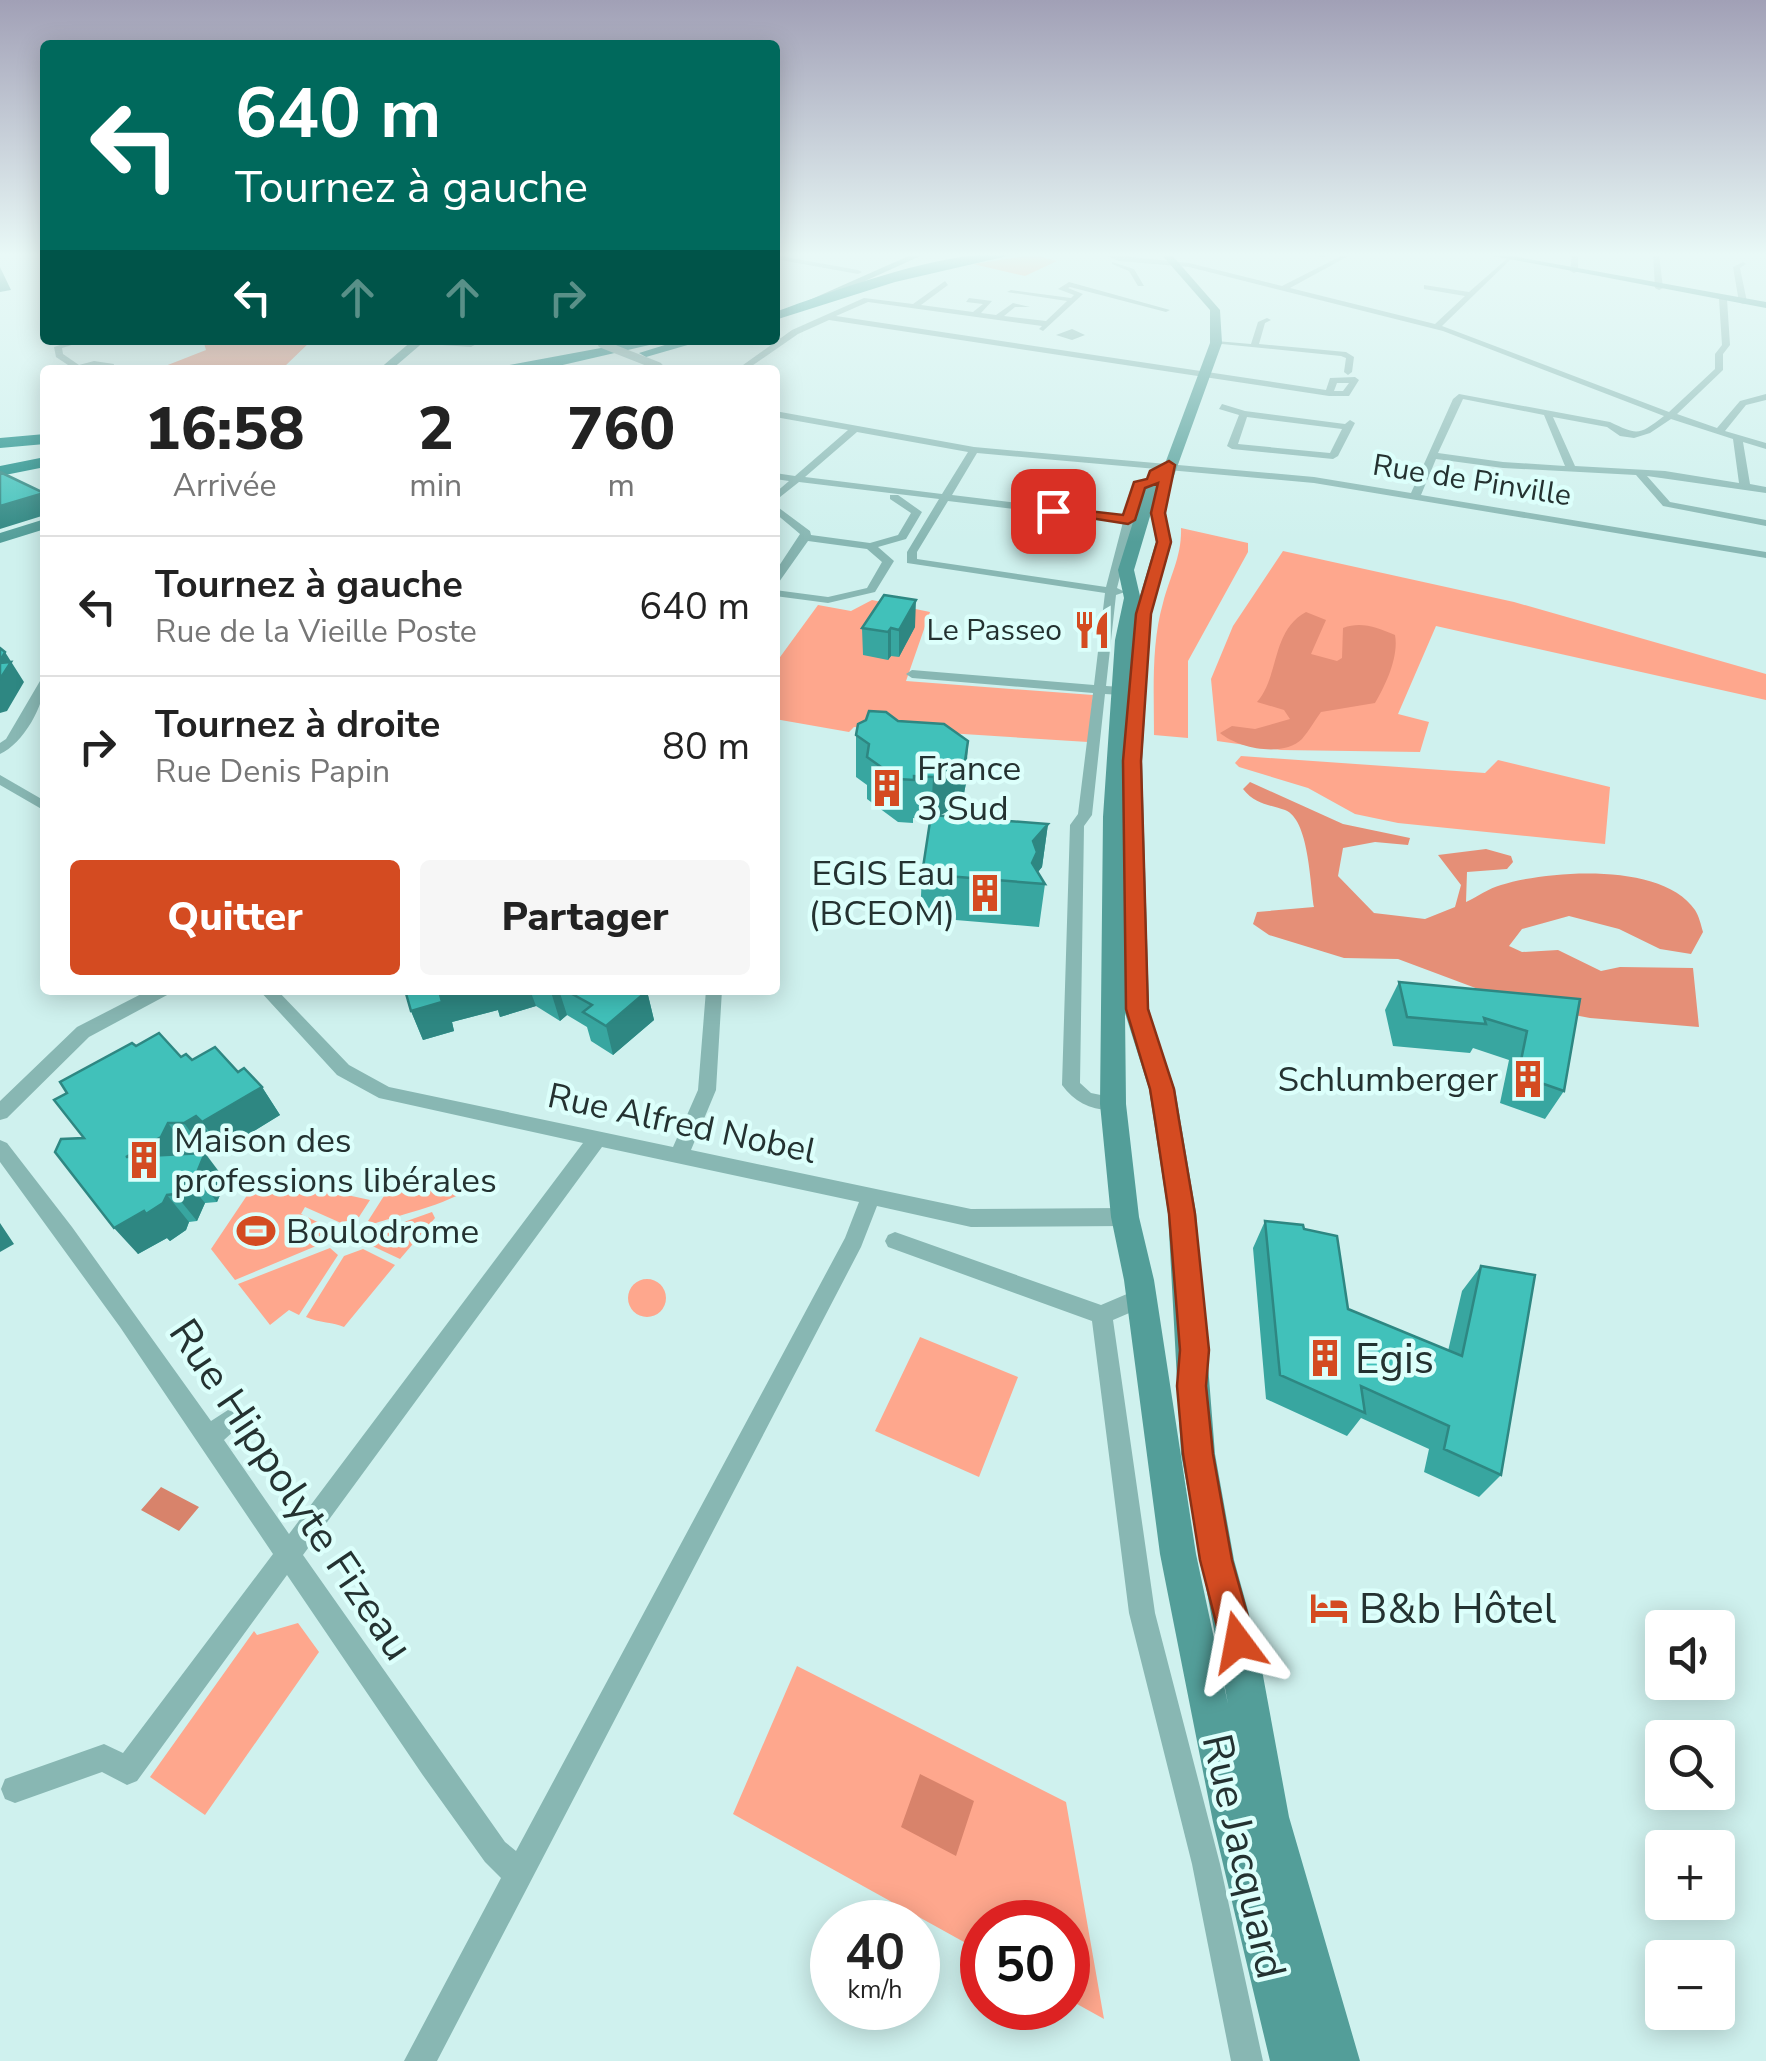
<!DOCTYPE html>
<html lang="fr">
<head>
<meta charset="utf-8">
<style>
	:root { --surface:#fff; --page:#f6f6f6; --text:#222; --muted:#767676; --line:#e0e0e0; --accent:#d44b21 }
	body { margin:0; font-family:"Nunito Sans",sans-serif; background:var(--page); color:var(--text); height:100vh; display:flex; flex-direction:column; font-size:38px; white-space:nowrap }
	* { box-sizing:border-box; margin:0 }
	p { font-size:32px; color:var(--muted) }
	.icon { flex:none; width:55px; height:55px; fill:none; stroke:currentColor; stroke-width:2; stroke-linecap:round; stroke-linejoin:round }
	.map { position:relative; flex:1; overflow:hidden }
	.details { position:absolute; left:40px; top:365px; width:740px; height:630px; display:flex; flex-direction:column; background:var(--surface); border-radius:10px; box-shadow:0 5px 25px #0003 }
	.details>* { flex:none }
	.guide { position:absolute; left:40px; top:40px; width:740px; height:305px; border-radius:10px; box-shadow:0 5px 25px #0003; background:#00695c; color:#fff; overflow:hidden }
	.tools { position:absolute; left:1645px; top:1610px; display:grid; gap:20px }
	.tools a { display:grid; place-items:center; width:90px; height:90px; border-radius:10px; background:var(--surface); box-shadow:0 5px 25px #0003; font-size:50px }
	.speed { position:absolute; left:810px; top:1900px; display:flex; gap:20px; font-size:50px; font-weight:700; text-align:center }
	.speed>* { display:grid; place-content:center; width:130px; height:130px; border-radius:50%; background:var(--surface); box-shadow:0 5px 25px #0003; line-height:1 }
	.speed small { font-size:25px; font-weight:400 }
	.speed .limit { border:15px solid #d22; background:#fff; color:#111 }
	.pin { position:absolute; display:grid; place-items:center; width:85px; height:85px; color:#fff; margin:-42px; border-radius:20px; box-shadow:0 5px 15px #0006 }
	.me { position:absolute; width:110px; margin:-55px; rotate:347deg; stroke-linejoin:round; filter:drop-shadow(0 0 8px #0008) }
	.turn { display:flex; align-items:center; gap:35px; height:210px; padding:0 30px; font-size:45px }
	.turn .icon { width:130px; height:130px; stroke-width:2.5 }
	.turn b { display:block; font-size:70px; line-height:85px }
	.lanes { display:flex; align-items:center; height:95px; padding:0 30px; background:#0003; justify-content:center; gap:50px; direction:ltr }
	.lanes .off { opacity:.35 }
	.eta { display:flex; justify-content:space-evenly; align-items:center; height:170px; text-align:center }
	.eta b { font-size:60px; font-weight:800; line-height:70px }
	.action { display:flex; gap:20px; margin-top:auto; padding:20px 30px }
	.action a { flex:1; height:115px; border-radius:10px; background:var(--accent); color:#fff; font-size:40px; font-weight:800; line-height:115px; text-align:center }
	.action a+a { background:var(--page); color:var(--text) }
	ul { padding:0; list-style:none }
	li { display:flex; align-items:center; gap:30px; height:140px; padding:0 30px; border-top:2px solid var(--line) }
	li div { flex:1 }
	li b { display:block; font-size:38px }
	li em { font-style:normal }
	.map>svg:first-child { display:block }
	.green { fill:#fea78d }
	.forest { fill:#e58f77 }
	.water { fill:#d8836b }
	.lines { fill:none; stroke-linecap:round; stroke-linejoin:round }
	.street { fill:#88b7b3; fill-rule:evenodd }
	.secondary { fill:#539e99; fill-rule:evenodd }
	.primary { fill:#1a8b86; fill-rule:evenodd }
	.street-bridge { stroke:#88b7b3; stroke-width:8 }
	.wall { fill:#38a6a0 }
	.shaded-wall { fill:#2e8782 }
	.building { fill:#41c1ba; stroke:#2e8782; stroke-width:2.5 }
	.route { fill:#d44b21; stroke:#8a3115; stroke-width:2.5 }
	.labels { text-anchor:middle; stroke-width:9; stroke-linejoin:round; paint-order:stroke }
	.far-street-label { font-size:30px; fill:#243231; stroke:#dcfffb }
	.far-poi-label { font-size:30px; fill:#243231; stroke:#dcfffb; text-anchor:end }
	.poi-label { font-size:35px; fill:#243231; stroke:#dcfffb; text-anchor:start }
	.street-label { font-size:35px; fill:#243231; stroke:#dcfffb }
	.near-poi-label { font-size:42px; fill:#243231; stroke:#dcfffb; text-anchor:start }
	.near-street-label { font-size:42px; fill:#243231; stroke:#dcfffb }
</style>
</head>
<body>
<div class="map">
<svg width="1766" height="2061" viewBox="0 0 1766 2061">
	<rect width="100%" height="100%" fill="#cff1ee"/>
	<path class="green" d="M1034 255 1057 261 1025 276 973 264Z
		M1181 528 1248 543V552L1188 661V738L1154 735C1154 692 1151 645 1163 603 1170 576 1182 556 1181 528Z
		M1283 551 1514 602 1766 674V700L1436 626 1398 714 1429 722 1420 752 1281 750 1217 741 1211 679 1233 626Z
		M872 600 930 612 906 681 1093 695 1088 742 854 727 849 732 775 719V664L818 605 851 611Z
		M1241 756 1485 773 1498 760 1610 787 1605 844 1398 823 1355 814 1308 788 1239 767 1235 763Z
		M260 1176 370 1200 359 1217 341 1223 305 1207 301 1214 334 1230 328 1241 235 1280 211 1249Z
		M398 1183 432 1191 436 1184 455 1189 474 1183C460 1202 398 1215 373 1224L368 1221 389 1188H394Z
		M432 1212 435 1218 400 1259 368 1244 373 1233Z
		M330 1248 338 1255 299 1315 289 1310 270 1325 238 1284Z
		M363 1249 395 1265 344 1327C334 1322 319 1323 306 1317L344 1256Z
		M628 1298a19 19 0 1 1 38 0a19 19 0 1 1-38 0Z
		M920 1337 1018 1377 979 1477 875 1431Z
		M298 1623 319 1652 205 1815 150 1777 254 1631 257 1635Z
		M797 1666 1066 1802 1104 2019 1068 1999V1922H982V1952L733 1814Z"/>
	<path class="forest" d="M203 340H312L284 367 297 368 291 370H155L206 350Z
		M1306 612 1326 620 1311 654 1337 661 1342 658 1343 628C1362 621 1377 628 1395 635 1399 656 1386 685 1375 703L1321 712C1315 720 1309 731 1302 739 1283 758 1238 748 1220 733L1232 726 1255 729 1290 719 1284 710 1257 702C1280 675 1271 631 1306 612Z
		M1250 782 1343 824 1410 838 1408 845 1375 842 1343 848 1338 876 1374 913 1425 919 1455 907 1461 885 1438 855 1486 849 1511 856 1513 862 1507 869 1467 872 1466 902C1477 897 1489 888 1501 885 1549 870 1663 862 1695 910 1699 916 1701 925 1703 932L1691 954 1660 949 1619 929 1569 916 1522 929 1509 946 1522 952 1558 950 1601 971 1620 967 1693 968 1699 1027 1590 1018 1521 1005 1398 959 1344 958 1269 935 1253 924 1257 912 1314 907C1310 883 1309 819 1285 810 1267 804 1255 804 1243 789Z"/>
	<path class="water" d="M161 1487 199 1507 179 1531 141 1510Z
		M920 1774 974 1801 956 1856 901 1827Z"/>
	<g class="lines">
		<path class="street" d="M39 254H45V257Z
			M1102 254 1189 263 1282 286 1345 254H1352L1290 288 1435 324 1465 296 1424 289V285L1469 292 1509 257H1513L1442 326 1669 412 1715 369V354L1722 345 1719 299 1723 297 1727 299 1730 345 1723 354V370L1677 414 1717 428 1740 401 1766 394V400L1746 405 1725 431 1766 443V449L1743 442 1750 484 1766 487V493L1647 476 1670 502 1766 520V526L1663 506 1636 475 1503 468 1436 459 1421 495 1766 552V558L1314 483 977 453 952 495 1125 516 1135 482 1152 479 1157 482 1143 486 1117 588 1125 592 1116 595 1106 686 1121 687 1127 691 1121 695 1105 694 1092 815 1084 826 1080 1083 1091 1093 1120 1099 1122 1104 1120 1109C1096 1113 1076 1104 1062 1085L1070 825 1078 814 1093 693 912 678 906 674 912 670 1094 685 1105 593 907 563V552L939 499 799 482 775 501V493L789 481 775 479V473L795 476 848 430 775 417V411L974 447 1314 477 1411 493 1453 399 1459 394 1610 422C1638 435 1638 436 1664 416L1443 331 1189 267 1119 261ZM1463 399 1544 415 1565 466 1503 462 1438 453ZM1553 417 1607 427 1620 436 1634 438 1650 433 1671 419 1733 439 1739 483 1665 471 1575 466ZM857 432 968 452 942 494 805 477ZM948 501 1123 522 1106 587 917 559V552Z
			M1572 254H1578V271L1574 273 1570 271Z
			M1653 254H1659L1663 288 1659 290 1655 288Z
			M775 255 858 270 862 272 858 274 775 259Z
			M1112 262 1134 269 1144 286H1138L1129 271 1112 264Z
			M1743 262 1746 264 1740 268 1747 302 1743 304 1739 302 1733 267Z
			M945 281 948 285 921 305 973 312 983 304 966 302 969 298 992 301 981 313 996 315 1013 303 1030 307H1015L1004 316 1046 321 1067 301 1007 292 1011 290 1071 298 1074 295 1058 289 1069 282 1170 310 1166 312 1070 287 1068 288 1083 294 1043 331 1039 329 1042 326 868 302 836 316 1326 390 1330 378 1355 377 1359 380 1349 396H1329L829 320 798 334 746 370H736L792 330 864 298 913 304ZM1337 383H1349L1343 391H1334Z
			M1267 318 1271 320 1265 323 1259 344 1346 352 1354 357 1352 372 1348 375 1344 372 1346 358 1341 356 1212 343 1216 341 1251 344 1258 322Z
			M1072 329 1085 335 1072 340 1056 335Z
			M75 340H88L62 348 63 354 79 365 94 361 114 364 113 370 94 366 65 370 71 367 56 357 54 347Z
			M474 340H484L471 347 413 343 417 341 470 343Z
			M588 340H599L606 344 602 346Z
			M658 363 671 368 672 370 655 368Z
			M1222 404 1245 411 1345 424 1350 420 1355 423 1338 456 1333 459 1232 449 1227 446 1239 415 1219 409ZM1247 417 1342 429 1330 453 1238 444Z
			M890 495H898L922 512 906 539 878 547 894 561 875 592 828 603 775 596V590L828 597 867 588 882 562 867 549 808 541 779 582 775 583V572L800 534 775 513V505L810 531 811 535 870 543 898 535 911 513 890 499Z
			M45 680C45 705 23 744 0 754V743L6 739 40 681Z
			M0 775 45 801V811L0 785Z
			M149 990H171L169 994 89 1037 7 1118 0 1120V1101L77 1027Z
			M259 990H277L349 1065 389 1087 673 1147 698 1090 706 990H722L716 1090 691 1150 971 1209 1125 1208 1132 1211 1135 1217 1132 1223 1125 1226 971 1227 877 1206 861 1247 437 2061H404L501 1878 485 1862 422 1774 287 1575 137 1781 127 1785 102 1772 15 1803 5 1799 1 1789 5 1779 104 1744 123 1753 273 1554 120 1327 0 1162V1140L7 1143 72 1227 211 1421 228 1410 236 1413 239 1421 236 1429 224 1440 289 1534 583 1143 379 1098 337 1075ZM602 1147 859 1202 845 1238 516 1851 505 1842 303 1555Z
			M895 1232 1101 1305 1141 1288 1148 1291 1152 1298 1148 1305 1113 1320 1155 1613 1220 1864 1263 2061H1231L1192 1864 1129 1613 1092 1321 888 1247 885 1241 888 1235Z"/>
		<path class="secondary" d="M913 254H925L805 308 796 306Z
			M1161 254H1171L1220 310 1222 343 1167 495 1165 513 1172 542 1151 613 1142 761 1149 1009 1154 1033 1175 1089 1196 1213 1215 1454 1234 1560 1257 1643 1289 1817 1360 2061H1270L1213 1822 1160 1554 1124 1280 1111 1217 1100 1104 1103 817 1115 640 1124 598 1118 570 1144 487 1151 483 1157 485 1210 343V310ZM1151 513 1156 542 1140 596 1134 570ZM1125 1013 1149 1089 1168 1213 1181 1454 1228 1704 1196 1554 1154 1280 1139 1217 1126 1104Z
			M1483 254H1501L1766 302V308Z
			M413 340H426L391 370H378Z
			M45 519V529L0 543V533Z"/>
		<path class="primary" d="M1016 254 895 282 775 320V312C842 288 946 249 1016 254Z
			M644 340H671L541 370H483Z
			M681 340H705L646 357 639 353Z
			M45 434V444L0 448V438Z
			M45 457V467L0 476V466Z"/>
		<path class="street-bridge" d="M602 344 658 366"/>
	</g>
	<path class="wall" d="M1304 254H1331L1324 257Z
		M915 627 899 657 891 656 888 660 863 655 862 628Z
		M856 735 966 783 962 804 938 816 1048 824 1042 867 1038 872 1045 884 1039 927 920 917 922 874 930 820 913 818V823L898 822 867 799V785L856 777Z
		M1399 982 1580 999 1564 1091 1545 1119 1500 1103 1509 1060 1473 1048 1470 1053 1393 1046 1385 1010Z
		M405 990H646L647 991 654 1020 613 1055 591 1041 587 1027 567 1015 560 1021 536 1006 500 1017 498 1010 452 1022 454 1031 423 1040 411 1011Z
		M136 1046 238 1072 262 1087 280 1115 223 1150 217 1144 205 1151H189L188 1154 226 1181 217 1202 205 1203 197 1221 189 1222 186 1230 170 1241 167 1238 138 1254 84 1138 67 1093Z
		M1265 1221 1304 1229 1348 1309 1448 1351 1462 1291 1481 1266 1501 1475 1479 1497 1424 1472 1429 1449 1361 1418 1347 1436 1266 1399 1253 1248Z"/>
	<path class="shaded-wall" d="M0 267 11 290 0 292Z
		M44 493 45 515 0 529V506Z
		M916 600 915 627 899 657V630Z
		M891 628V656L888 660V632Z
		M5 652 24 682 7 711 0 713V661Z
		M968 741 966 783 962 804 931 820 933 777Z
		M1048 824 1042 867 1028 884 1033 841Z
		M454 990H530L536 1006 500 1017 498 1010 452 1022 454 1031 423 1040 411 1011 440 994Z
		M554 990H559L567 1015 560 1021 551 992Z
		M647 991 654 1020 613 1055 606 1026Z
		M262 1087 280 1115 223 1150 202 1122Z
		M196 1116 217 1144 205 1151 184 1123Z
		M168 1123 189 1151 183 1164 126 1157Z
		M205 1153 226 1181 217 1202 196 1175Z
		M183 1176 205 1203 197 1221 175 1194Z
		M167 1195 189 1222 186 1230 170 1241 167 1238 138 1254 114 1228Z
		M0 1223 14 1244 0 1252Z"/>
	<path class="building" d="M0 472 44 493 0 506Z
		M884 595 916 600 899 630 891 628 888 632 862 628Z
		M0 648 5 652 0 661Z
		M11 662 0 679V663Z
		M869 711 886 712 898 721 944 724 968 741 965 761 933 777 914 776V780L898 779 867 757 869 744 856 735 858 724 866 720Z
		M931 815 1048 824 1033 841 1037 852 1032 863 1045 884 922 874Z
		M1399 982 1580 999 1564 1091 1518 1075 1527 1031 1484 1018 1486 1024 1407 1017Z
		M405 990H454L440 994 442 1002 411 1011Z
		M565 990H646L647 991 606 1026 583 1012 592 1005Z
		M159 1033 181 1057 186 1054 192 1060 215 1047 238 1072 244 1068 262 1087 202 1122 196 1116 184 1123H168L161 1137 126 1157 205 1153 196 1175 183 1176 175 1194 167 1195 163 1203 146 1214 144 1211 114 1228 55 1152 61 1139 84 1138 54 1100 67 1093 60 1082 132 1043 136 1046Z
		M1265 1221 1303 1225 1304 1229 1337 1236 1348 1309 1462 1356 1481 1266 1535 1275 1501 1475 1444 1449 1449 1426 1361 1386 1365 1413 1280 1375Z"/>
	<linearGradient id="sky" x2="0" y2="1"><stop stop-color="#a1a0b6"/><stop offset="0.47" stop-color="#e9f9f7"/><stop offset="1" stop-color="#e9f9f7" stop-opacity="0"/></linearGradient>
	<rect width="1766" height="542" fill="url(#sky)"/>
	<path class="route" d="M1169 461 1175 465 1165 513 1171 542 1151 614 1141 761 1148 1009 1174 1089 1179 1120 1195 1214 1209 1350 1206 1386 1213 1454 1232 1560 1255 1642 1250 1654 1238 1659 1226 1654 1221 1642 1200 1560 1183 1454 1177 1386 1180 1350 1169 1214 1155 1120 1150 1089 1126 1009 1123 761 1136 614 1157 542 1151 513 1158 483 1145 488 1135 520 1128 524 1046 511 1053 507 1123 515 1134 482 1147 479 1150 471Z"/>
	<defs>
		<g id="restaurant-bare" transform="scale(3)"><path d="M-5-6h1v4h1v-4h1v4h1v-4h1v5L-1.5 .5V6h-2V.5L-5-1ZM5-6V6H3V1.5H1.5Q1.5-4 5-6Z" fill="#d44b21" stroke="#dcfffb" stroke-width="2.5" paint-order="stroke"/></g>
		<g id="building-bare" transform="scale(3)"><path d="M-4-6H4V6H1V3H-1V6H-4ZM-2.5-4.3h1.7v1.8h-1.7ZM.8-4.3h1.7v1.8H.8ZM-2.5-1h1.7V.8h-1.7ZM.8-1h1.7V.8H.8Z" fill="#d44b21" stroke="#dcfffb" stroke-width="2.5" paint-order="stroke"/></g>
		<g id="stadium-bare" transform="scale(3)"><path d="M0-5a6.5 5 0 1 0 0 10a6.5 5 0 1 0 0-10ZM-3.5-1.8h7v3.6h-7Z" fill="#d44b21" stroke="#dcfffb" stroke-width="2.5" paint-order="stroke"/></g>
		<g id="hotel-bare" transform="scale(3)"><path d="M-6-4.5h1.5V1H6V5H4.5V3h-9V5H-6ZM-4 0a1.8 1.8 0 1 1 3.6 0ZM.5 0V-2.5h3Q6-2.5 6 0Z" fill="#d44b21" stroke="#dcfffb" stroke-width="2.5" paint-order="stroke"/></g>
	</defs>
	<g fill-rule="evenodd">
		<use href="#restaurant-bare" x="1092" y="630"/>
		<use href="#building-bare" x="887" y="788"/>
		<use href="#building-bare" x="985" y="893"/>
		<use href="#building-bare" x="1528" y="1079"/>
		<use href="#building-bare" x="144" y="1160"/>
		<use href="#stadium-bare" x="256" y="1231"/>
		<use href="#building-bare" x="1325" y="1358"/>
		<use href="#hotel-bare" x="1329" y="1608"/>
	</g>
	<g class="labels">
		<g class="far-street-label">
			<text transform="translate(1472 480) rotate(9)" y="10">Rue de Pinville</text>
		</g>
		<g class="far-poi-label">
			<text x="1062" y="640">Le Passeo</text>
		</g>
		<g class="poi-label">
			<text x="917" y="780">France<tspan x="917" dy="40">3 Sud</tspan></text>
			<text x="955" y="885" text-anchor="end">EGIS Eau<tspan x="955" dy="40">(BCEOM)</tspan></text>
			<text x="1498" y="1091" text-anchor="end">Schlumberger</text>
			<text x="174" y="1152">Maison des<tspan x="174" dy="40">professions libérales</tspan></text>
			<text x="286" y="1243">Boulodrome</text>
		</g>
		<g class="street-label">
			<text transform="translate(682 1123) rotate(12)" y="12">Rue Alfred Nobel</text>
		</g>
		<g class="near-poi-label">
			<text x="1355" y="1373">Egis</text>
			<text x="1359" y="1623">B&amp;b Hôtel</text>
		</g>
		<g class="near-street-label">
			<text transform="translate(292 1489) rotate(56)" y="15">Rue Hippolyte Fizeau</text>
			<text transform="translate(1245 1856) rotate(77)" y="15">Rue Jacquard</text>
		</g>
	</g>
</svg>
<div class="tools">
<a><svg class="icon" aria-label="sound" viewBox="0 0 24 24"><path d="M4 9h4l5-4v14l-5-4H4zM17 9q2 3 0 6"/></svg></a>
<a><svg class="icon" aria-label="search" viewBox="0 0 24 24"><circle cx="10" cy="10" r="6"/><path d="M15 15l6 6"/></svg></a>
<a>+</a>
<a>−</a>
</div>
<div class="speed"><div>40<small>km/h</small></div><div class="limit">50</div></div>
<div class="pin" style="left:1053px;top:511px;background:#d93025"><svg class="icon" aria-label="arrive" viewBox="0 0 24 24"><path d="M6 21V4h12l-3 4 3 4H6"/></svg></div>
<svg class="me" style="left:1238px;top:1642px" viewBox="-20 -20 40 40"><path d="M0-17L14 15 0 8-14 15z" fill="#d44b21" stroke="#fff" stroke-width="4"/></svg>
<div class="guide">
<div class="turn"><svg class="icon" aria-label="left" viewBox="0 0 24 24"><path d="M17 20v-9H6M10 6l-5 5 5 5"/></svg><div><b>640 m</b>Tournez à gauche</div></div>
<div class="lanes"><svg class="icon" aria-label="left" viewBox="0 0 24 24"><path d="M17 20v-9H6M10 6l-5 5 5 5"/></svg><svg class="icon off" aria-label="ahead" viewBox="0 0 24 24"><path d="M12 20V5M6 11l6-6 6 6"/></svg><svg class="icon off" aria-label="ahead" viewBox="0 0 24 24"><path d="M12 20V5M6 11l6-6 6 6"/></svg><svg class="icon off" aria-label="right" viewBox="0 0 24 24"><path d="M7 20v-9h11M14 6l5 5-5 5"/></svg></div>
</div>
<section class="details">
<div class="eta">
<div><b>16:58</b><p>Arrivée</p></div>
<div><b>2</b><p>min</p></div>
<div><b>760</b><p>m</p></div>
</div>
<ul>
<li><svg class="icon" aria-label="left" viewBox="0 0 24 24"><path d="M17 20v-9H6M10 6l-5 5 5 5"/></svg><div><b>Tournez à gauche</b><p>Rue de la Vieille Poste</p></div><em>640 m</em></li>
<li><svg class="icon" aria-label="right" viewBox="0 0 24 24"><path d="M7 20v-9h11M14 6l5 5-5 5"/></svg><div><b>Tournez à droite</b><p>Rue Denis Papin</p></div><em>80 m</em></li>
</ul>
<div class="action"><a>Quitter</a><a>Partager</a></div>
</section>
</div>
</body>
</html>
